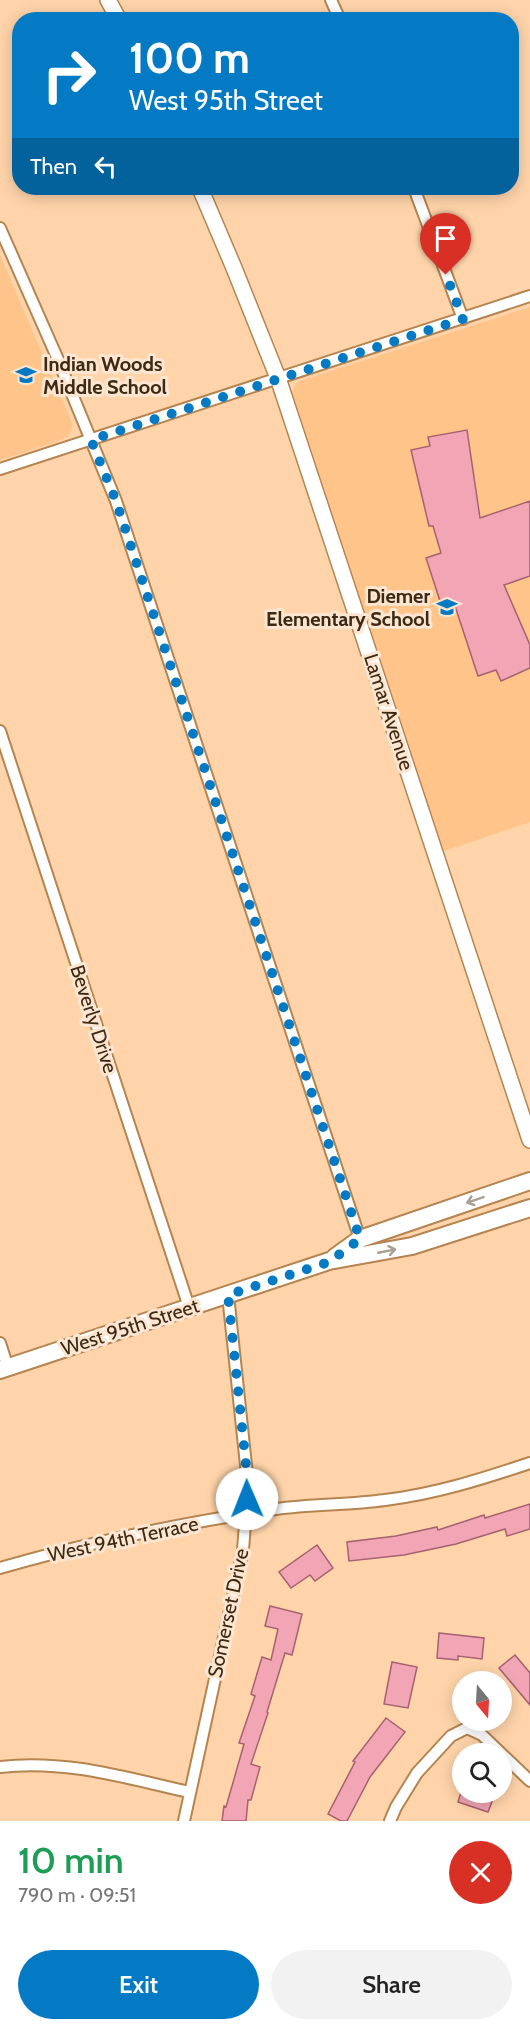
<!DOCTYPE html>
<html lang="en">
<head>
<meta charset="utf-8">
<style>
	:root { --surface:#fff; --page:#f2f2f2; --text:#222; --muted:#767676; --accent:#047ac4 }
	body { margin:0; font-family:Cabin,sans-serif; background:var(--page); color:var(--text); height:100vh; display:flex; flex-direction:column; font-size:22px; white-space:nowrap }
	* { box-sizing:border-box; margin:0 }
	p { font-size:20px; color:var(--muted) }
	.icon { flex:none; width:33px; height:33px; fill:none; stroke:currentColor; stroke-width:2; stroke-linecap:round; stroke-linejoin:round }
	.map { position:relative; height:1821px; overflow:hidden }
	.drawer { display:flex; flex-direction:column; background:var(--surface); flex:1 }
	.drawer>* { flex:none }
	.top-card { position:absolute; left:12px; top:12px; width:507px; height:183px; border-radius:24px; box-shadow:0 3px 15px #0003; background:#047ac4; color:#fff; overflow:hidden }
	.needle { width:39px; rotate:162deg }
	.fabs { position:absolute; left:452px; top:1671px; display:grid; gap:12px }
	.fabs a { display:grid; place-items:center; width:60px; height:60px; border-radius:50%; background:var(--surface); box-shadow:0 3px 15px #0003; font-size:30px }
	.pin { position:absolute; display:grid; place-items:center; width:51px; height:51px; color:#fff; margin:-62px -26px; border-radius:50% 50% 50% 0; rotate:-45deg; box-shadow:0 0 6px #0007 }
	.pin .icon { rotate:45deg }
	.me { position:absolute; width:66px; margin:-33px; rotate:359deg; stroke-linejoin:round; filter:drop-shadow(0 0 4px #0008) }
	.turn { display:flex; align-items:center; gap:21px; height:126px; padding:0 18px; font-size:27px }
	.turn .icon { width:78px; height:78px; stroke-width:2.5 }
	.turn b { display:block; font-size:42px; line-height:51px }
	.then { display:flex; align-items:center; height:57px; padding:0 18px; background:#0003; gap:12px; font-size:22px }
	.round { display:grid; place-items:center; flex:none; width:63px; height:63px; border-radius:32px; background:var(--page) }
	.headline { display:flex; align-items:center; justify-content:space-between; height:102px; padding:0 18px }
	h1 { font-size:36px; font-weight:600; line-height:45px; color:#1e9e55 }
	.action { display:flex; gap:12px; margin-top:auto; padding:12px 18px }
	.action a { flex:1; height:69px; border-radius:36px; background:var(--accent); color:#fff; font-size:24px; font-weight:600; line-height:69px; text-align:center }
	.action a+a { background:var(--page); color:var(--text) }
	.map>svg:first-child { display:block }
	.built { fill:#ffc489 }
	.building { fill:#f2a6b5; stroke:#a66170; stroke-width:1.5 }
	.lines { fill:none; stroke-linecap:round; stroke-linejoin:round }
	.street-casing { stroke:#b58450; stroke-width:14 }
	.secondary-casing { stroke:#b58450; stroke-width:18 }
	.primary-casing { stroke:#b58450; stroke-width:20 }
	.street { stroke:#fff; stroke-width:10 }
	.secondary { stroke:#fff; stroke-width:15 }
	.primary { stroke:#fff; stroke-width:16 }
	.oneway { stroke:#a89f95 }
	.route { stroke:#047ac4; stroke-width:10; stroke-dasharray:0 18 }
	.labels { text-anchor:middle; stroke-width:6; stroke-linejoin:round; paint-order:stroke }
	.poi-label { font-size:20px; font-weight:bold; fill:#3e2a14; stroke:#fce6d1; text-anchor:start }
	.street-label { font-size:20px; fill:#3e2a14; stroke:#fce6d1 }
</style>
</head>
<body>
<div class="map">
<svg width="530" height="1821" viewBox="0 0 530 1821">
	<rect width="100%" height="100%" fill="#ffd4aa"/>
	<path class="built" d="M0 255 73 425 69 436 56 442 0 460Z
		M530 307V822L444 851 292 391 297 382Z"/>
	<path class="building" d="M467 430 480 518 530 501V576L504 585 530 645V668L501 681 496 670 478 676 453 600 441 604 426 558 441 553 433 526H429L411 450 430 446 428 437Z
		M530 1504V1529L507 1536 505 1529 456 1544 404 1555 349 1561 347 1542 396 1536 437 1527 438 1530 484 1515 485 1518Z
		M317 1545 333 1568 315 1581 310 1575 291 1588 279 1572Z
		M270 1606 302 1614 292 1655 285 1653 267 1712 268 1713 251 1764 260 1767 251 1800H248L246 1821H222L224 1806 226 1807 244 1744 239 1743 255 1696 251 1694 262 1657 271 1660 278 1629 265 1626Z
		M439 1633 484 1638 482 1659 458 1656V1660L437 1658Z
		M515 1655 530 1673V1705L499 1668Z
		M392 1662 417 1667 408 1708 384 1704Z
		M386 1718 405 1732 370 1777 347 1821H341L328 1814 355 1762 353 1761Z
		M461 1792H485L495 1794 488 1812 458 1802Z"/>
	<g class="lines">
		<g class="street-casing">
			<path id="street" d="M331 0 340 20
				M414 188 463 319
				M0 228 56 355 116 501 360 1239
				M0 469 530 296
				M0 731 189 1307
				M0 1343 8 1368
				M0 1568C90 1542 183 1523 276 1509 312 1504 349 1505 385 1500 435 1494 482 1479 530 1463
				M0 1767C65 1759 126 1778 189 1792
				M184 1821 243 1550 248 1484 228 1295
				M390 1821 396 1807 417 1773 451 1736 467 1728 482 1735 530 1781"/>
		</g>
		<g class="secondary-casing">
			<path id="secondary" d="M108 0 119 20
				M200 188 234 268 278 378 530 1140"/>
		</g>
		<g class="primary-casing">
			<path id="primary" d="M335 1257 360 1239 530 1181
				M0 1370 329 1261 412 1246 530 1208"/>
		</g>
		<use href="#street" class="street"/>
		<use href="#secondary" class="secondary"/>
		<use href="#primary" class="primary"/>
	</g>
	<defs><path id="oneway-shaft" d="M-6 0H5M1.5-3L5.5 0L1.5 3" fill="none" stroke-width="1.6" stroke-linecap="round" stroke-linejoin="round" transform="scale(1.5)"/></defs>
	<g class="oneway">
		<use href="#oneway-shaft" transform="translate(475 1200) rotate(161)"/>
		<use href="#oneway-shaft" transform="translate(387 1251) rotate(-11)"/>
	</g>
	<g class="lines">
		<path class="route" d="M247 1499 248 1484 228 1295 329 1262 360 1239 116 501 91 440 463 319 446 275"/>
	</g>
	<defs>
		<g id="school-bare" transform="scale(1.62)"><path d="M0-5L7-2L0 1L-7-2ZM-4 1L0 2.5L4 1V4Q0 6-4 4Z" fill="#047ac4" stroke="#fce6d1" stroke-width="2.5" paint-order="stroke"/></g>
	</defs>
	<g fill-rule="evenodd">
		<use href="#school-bare" x="26" y="375"/>
		<use href="#school-bare" x="447" y="607"/>
	</g>
	<g class="labels">
		<g class="poi-label">
			<text x="43" y="371">Indian Woods<tspan x="43" dy="23">Middle School</tspan></text>
			<text x="430" y="603" text-anchor="end">Diemer<tspan x="430" dy="23">Elementary School</tspan></text>
		</g>
		<g class="street-label">
			<text transform="translate(389 712) rotate(72)" y="7">Lamar Avenue</text>
			<text transform="translate(94 1019) rotate(72)" y="7">Beverly Drive</text>
			<text transform="translate(130 1327) rotate(-18)" y="7">West 95th Street</text>
			<text transform="translate(123 1539) rotate(-12)" y="7">West 94th Terrace</text>
			<text transform="translate(228 1613) rotate(-78)" y="7">Somerset Drive</text>
		</g>
	</g>
</svg>
<div class="fabs">
<a><svg class="needle" viewBox="-14 -14 28 28"><path d="M0-13l5 13h-10z" fill="#e53935"/><path d="M0 13l5-13h-10z" fill="#767676"/></svg></a>
<a><svg class="icon" aria-label="search" viewBox="0 0 24 24"><circle cx="10" cy="10" r="6"/><path d="M15 15l6 6"/></svg></a>
</div>
<div class="pin" style="left:446px;top:275px;background:#d93025"><svg class="icon" aria-label="arrive" viewBox="0 0 24 24"><path d="M6 21V4h12l-3 4 3 4H6"/></svg></div>
<svg class="me" style="left:247px;top:1499px" viewBox="-20 -20 40 40"><circle r="19" fill="#fff"/><path d="M0-13L10 11 0 6-10 11z" fill="#047ac4"/></svg>
<div class="top-card">
<div class="turn"><svg class="icon" aria-label="right" viewBox="0 0 24 24"><path d="M7 20v-9h11M14 6l5 5-5 5"/></svg><div><b>100 m</b>West 95th Street</div></div>
<div class="then">Then<svg class="icon" aria-label="left" viewBox="0 0 24 24"><path d="M17 20v-9H6M10 6l-5 5 5 5"/></svg></div>
</div>
</div>
<section class="drawer">
<div class="headline"><div><h1>10 min</h1><p>790 m · 09:51</p></div><a class="round" style="background:#d93025;color:#fff"><svg class="icon" aria-label="close" viewBox="0 0 24 24"><path d="M6 6l12 12M18 6L6 18"/></svg></a></div>
<div class="action"><a>Exit</a><a>Share</a></div>
</section>
</body>
</html>
